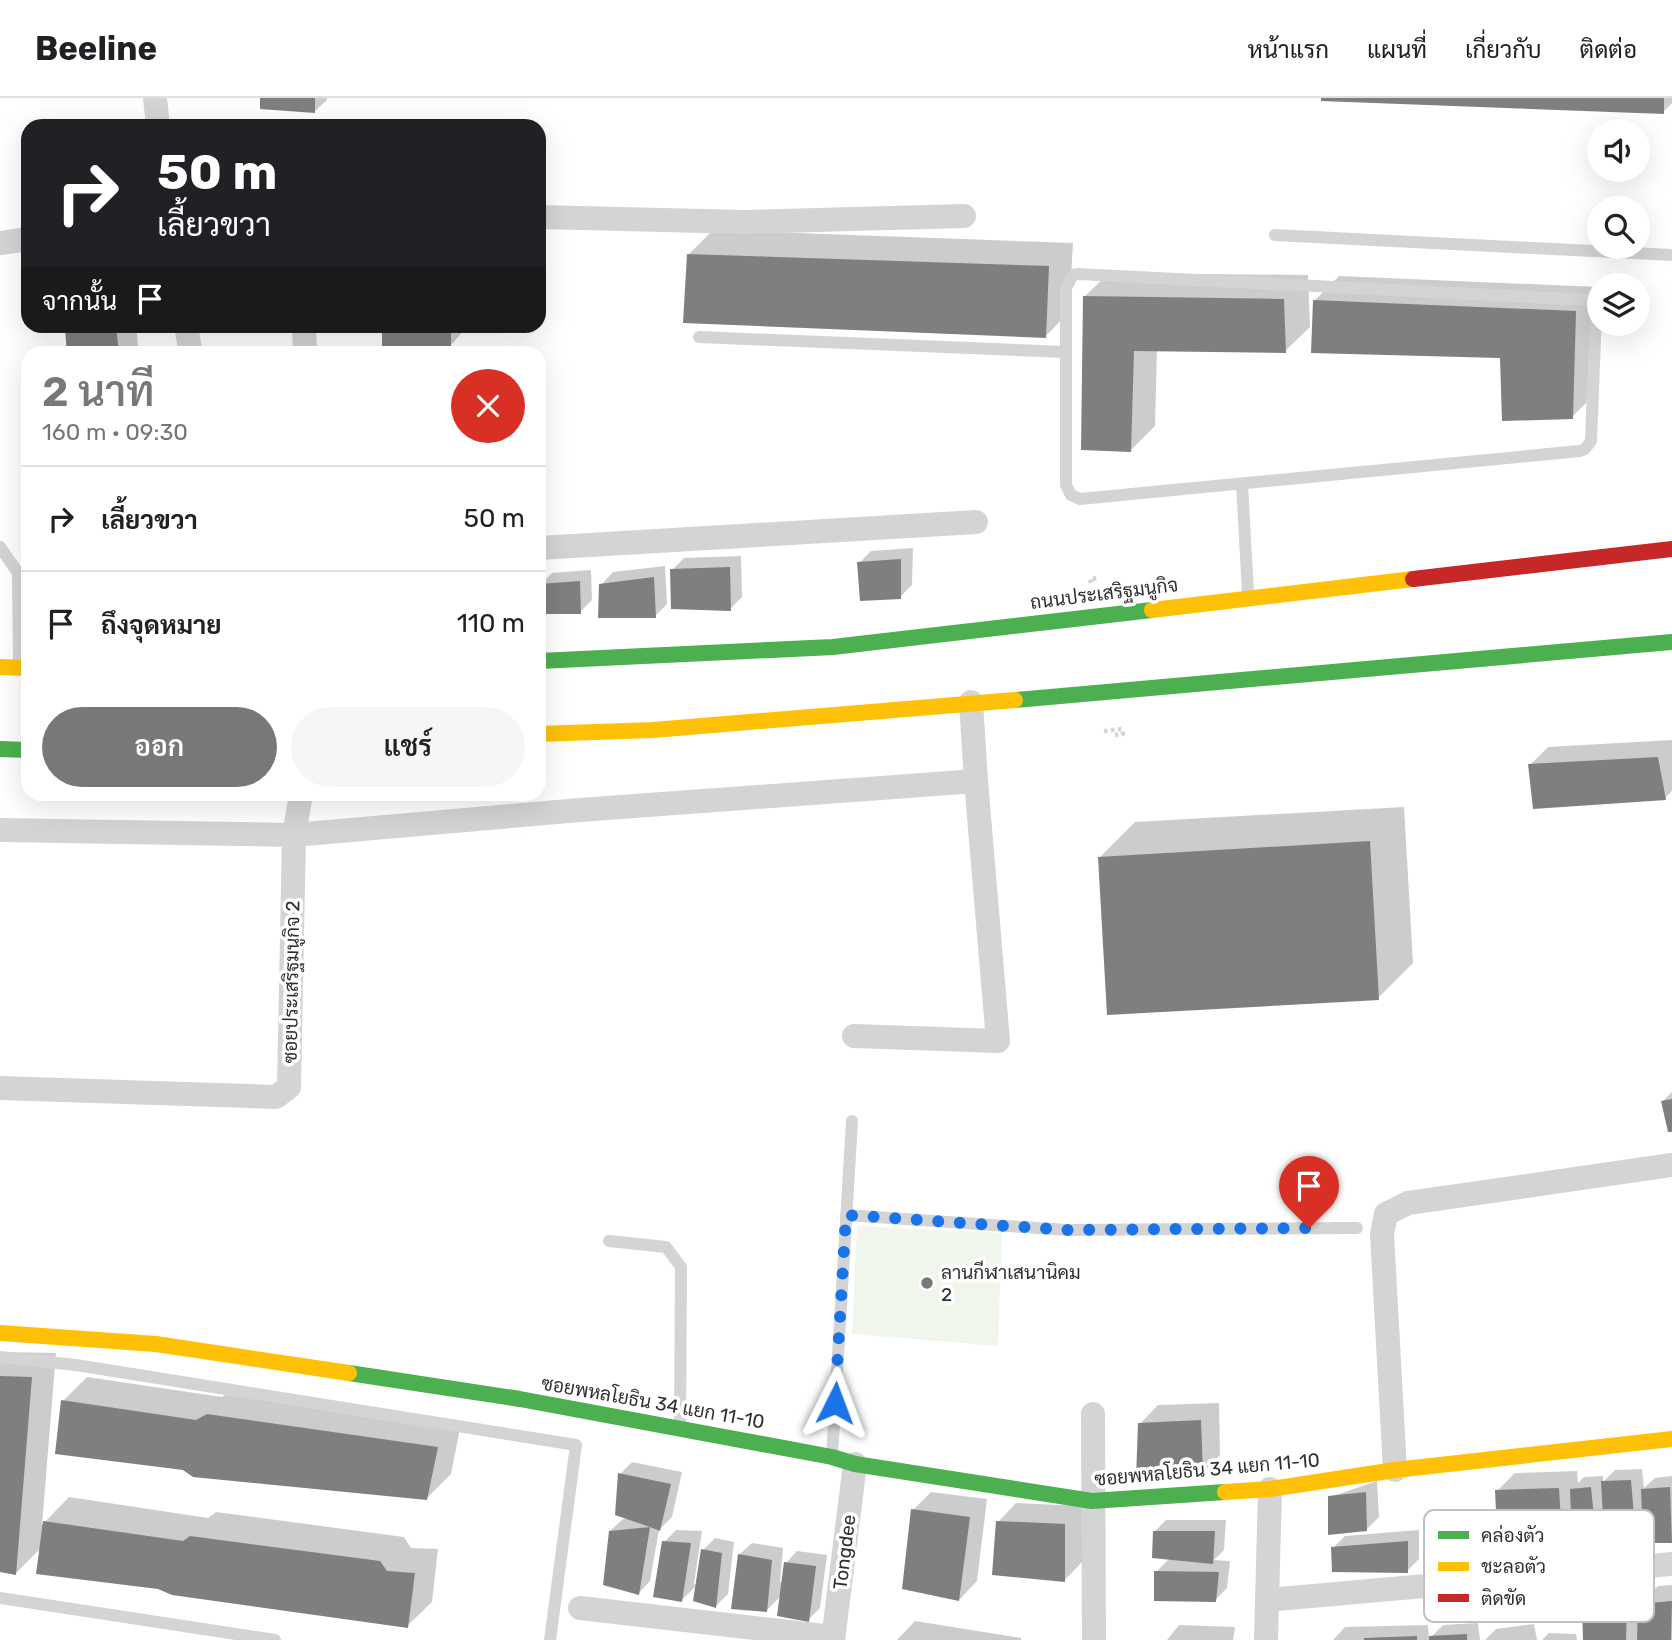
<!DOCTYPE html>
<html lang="th">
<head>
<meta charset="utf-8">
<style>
	:root { --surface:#fff; --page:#f6f6f6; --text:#202124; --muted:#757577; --line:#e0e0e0; --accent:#787878 }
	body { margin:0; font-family:Rubik,Sarabun,sans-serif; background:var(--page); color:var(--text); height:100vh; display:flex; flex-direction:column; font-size:26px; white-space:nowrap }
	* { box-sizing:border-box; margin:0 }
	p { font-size:23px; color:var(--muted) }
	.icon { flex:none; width:38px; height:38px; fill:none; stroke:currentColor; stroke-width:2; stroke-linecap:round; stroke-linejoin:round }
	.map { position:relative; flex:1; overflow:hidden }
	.side { position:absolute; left:21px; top:248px; width:525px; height:455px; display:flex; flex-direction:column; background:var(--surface); border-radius:21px; box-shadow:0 7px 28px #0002 }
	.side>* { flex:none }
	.guide { position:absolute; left:21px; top:21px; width:525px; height:214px; border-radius:21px; box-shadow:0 7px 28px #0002; background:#202124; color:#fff; overflow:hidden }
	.tools { position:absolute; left:1587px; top:21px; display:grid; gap:14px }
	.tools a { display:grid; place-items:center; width:63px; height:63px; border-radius:50%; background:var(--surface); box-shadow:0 7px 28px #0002; font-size:35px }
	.pin { position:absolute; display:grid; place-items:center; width:60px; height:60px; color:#fff; margin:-72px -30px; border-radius:50% 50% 50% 0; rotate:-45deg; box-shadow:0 0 7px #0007 }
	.pin .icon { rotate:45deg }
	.me { position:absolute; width:77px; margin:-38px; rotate:3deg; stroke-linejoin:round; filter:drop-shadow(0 0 5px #0008) }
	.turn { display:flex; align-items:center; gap:24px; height:147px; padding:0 21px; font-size:32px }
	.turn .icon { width:91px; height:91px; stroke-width:2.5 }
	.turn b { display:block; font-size:49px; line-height:60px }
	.then { display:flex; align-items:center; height:66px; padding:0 21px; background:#0003; gap:14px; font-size:26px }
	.round { display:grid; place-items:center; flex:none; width:74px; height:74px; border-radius:37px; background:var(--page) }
	.headline { display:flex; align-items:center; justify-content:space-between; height:119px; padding:0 21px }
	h1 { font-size:42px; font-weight:600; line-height:52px; color:var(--accent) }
	.primary-button { display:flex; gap:14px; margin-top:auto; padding:14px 21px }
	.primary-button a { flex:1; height:80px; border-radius:42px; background:var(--accent); color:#fff; font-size:28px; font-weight:600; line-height:80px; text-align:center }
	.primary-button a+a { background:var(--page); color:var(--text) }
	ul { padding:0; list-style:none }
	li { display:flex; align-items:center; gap:21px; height:105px; padding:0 21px; border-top:2px solid var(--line) }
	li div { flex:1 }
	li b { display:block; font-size:26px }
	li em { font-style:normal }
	header { display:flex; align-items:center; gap:42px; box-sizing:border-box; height:98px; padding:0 35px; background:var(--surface); border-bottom:2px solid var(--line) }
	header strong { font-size:33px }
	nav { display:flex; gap:38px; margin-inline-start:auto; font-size:24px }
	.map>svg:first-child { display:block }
	.green { fill:#f1f6ec }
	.shadow { fill:#0003 }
	.building { fill:#7f7f7f }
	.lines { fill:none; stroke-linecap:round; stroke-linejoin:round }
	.path { stroke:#d4d4d4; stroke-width:4.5; stroke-dasharray:3.5 3.5; stroke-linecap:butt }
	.lane { stroke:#d4d4d4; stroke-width:12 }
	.street { stroke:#d4d4d4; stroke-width:24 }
	.fast { stroke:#4caf50; stroke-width:16 }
	.slow { stroke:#ffc107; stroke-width:16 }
	.jam { stroke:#c62828; stroke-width:16 }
	.route { stroke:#1a73e8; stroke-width:12; stroke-dasharray:0 21.6 }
	.poi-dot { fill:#787878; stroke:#fff; stroke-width:2.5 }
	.labels { text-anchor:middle; stroke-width:7; stroke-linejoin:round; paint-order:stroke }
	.street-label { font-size:19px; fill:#303030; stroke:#fff }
	.poi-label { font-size:19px; fill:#303030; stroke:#fff; text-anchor:start }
	.key { fill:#fff; stroke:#c1c1c1; stroke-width:2 }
	.key-label { font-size:19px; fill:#303030 }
</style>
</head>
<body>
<header>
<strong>Beeline</strong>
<nav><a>หน้าแรก</a><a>แผนที่</a><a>เกี่ยวกับ</a><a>ติดต่อ</a></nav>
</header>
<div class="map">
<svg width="1672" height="1542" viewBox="0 0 1672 1542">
	<rect width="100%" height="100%" fill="#fff"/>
	<path class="green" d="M857 1128 1002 1135 998 1248 852 1236Z"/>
	<path class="shadow" d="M262 0H327V2L315 13Z
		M1322 0H1672V5L1663 14Z
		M331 23V28H252Z
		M713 132 1073 145 1069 214 1045 239 689 156Z
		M1109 175 1308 177 1310 229 1285 253 1157 251 1155 328 1131 352 1084 199Z
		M1339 178 1599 189 1596 295 1572 319 1502 258 1315 202Z
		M71 228H136L139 256H69L67 232Z
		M384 228H468L450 248 384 246Z
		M913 450 912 487 900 499 859 465 871 453Z
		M741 458 742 499 730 511 672 472 684 460Z
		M665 468 667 506 655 518 601 487 613 474Z
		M591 472 592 502 580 514 540 487 552 475Z
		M1672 642V693L1665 700 1530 667 1548 649Z
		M1404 709 1413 865 1378 900 1099 760 1135 724Z
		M1672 994V1032L1663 1003Z
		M0 1254 56 1255 42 1427 69 1399 208 1420 216 1414 404 1439 411 1450 438 1451 432 1504 407 1528 42 1449 16 1475 0 1472Z
		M87 1279 222 1299 233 1292 461 1325 451 1376 426 1401 63 1303Z
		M1219 1305 1220 1357 1202 1375 1140 1326 1158 1307Z
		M632 1364 682 1374 672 1419 659 1432 650 1483 639 1495 610 1433 623 1421H631L620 1376Z
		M1642 1371 1644 1390 1655 1380 1672 1378V1444L1645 1443 1636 1452 1605 1428 1595 1438 1577 1440 1563 1454 1497 1393 1515 1375 1577 1373 1578 1385 1584 1379 1603 1378V1384L1615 1372Z
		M1377 1383 1379 1419 1367 1431 1330 1399Z
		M931 1394 987 1401 977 1483 959 1502 913 1412Z
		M1016 1405 1083 1408 1082 1464 1064 1483 998 1424Z
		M1166 1422H1226L1224 1452 1214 1462 1230 1463 1227 1490 1215 1502 1156 1474 1170 1460 1154 1434Z
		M676 1432 702 1433 694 1486 697 1487 681 1503 664 1444Z
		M1419 1432V1461L1407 1473 1333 1450 1345 1438Z
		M715 1440 734 1444 728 1496 716 1508 703 1452Z
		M752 1445 783 1450 780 1484H783L786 1465 797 1453 827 1457 820 1510 808 1522 782 1497 767 1512 740 1456Z
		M1672 1487V1542H1584V1511L1602 1492H1645L1644 1502 1658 1488Z
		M915 1523 1021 1540V1542H897Z
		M1478 1525 1480 1542H1333L1345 1529 1428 1527 1429 1541 1443 1527Z
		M1534 1526 1537 1542H1485L1496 1531Z
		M1179 1527 1235 1529 1233 1542H1167Z
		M1549 1535 1576 1536 1577 1542H1542Z"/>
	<path class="building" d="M260 0H315V15L260 11Z
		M1321 0H1664V16L1321 3Z
		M687 156 1049 168 1046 240 683 225Z
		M1083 198 1284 201 1286 255 1134 253 1131 354 1081 352Z
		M1313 202 1576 213 1573 321 1502 323 1500 260 1311 255Z
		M88 228H116L119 256H67L65 231Z
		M382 228H451V250L382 248Z
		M901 461V501L860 503 857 464Z
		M730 469 731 513 671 511 670 471Z
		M654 479 656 520H598L599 486Z
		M580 483 581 516H539V486Z
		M1658 659 1666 702 1533 711 1528 666Z
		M1370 743 1379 902 1107 917 1098 759Z
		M1672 1001V1034H1668L1661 1003Z
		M0 1278 32 1279 16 1477 0 1474Z
		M61 1302 196 1322 207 1316 438 1349 427 1402 193 1379 183 1372 55 1356Z
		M1201 1322 1203 1377 1136 1381 1138 1325Z
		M618 1375 671 1386 660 1433 650 1429 639 1497 603 1487 609 1433 650 1429 615 1417Z
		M1631 1382 1637 1454 1605 1456 1601 1383Z
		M1591 1389 1596 1440 1572 1442 1570 1391Z
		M1670 1389 1672 1445H1643L1641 1391Z
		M1559 1390 1563 1456 1498 1457 1495 1392Z
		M1366 1394 1367 1433 1328 1437V1398Z
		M911 1411 970 1419 959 1503 902 1491Z
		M43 1423 183 1443 190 1438 380 1463 387 1473 415 1475 408 1530 172 1497 158 1491 36 1476Z
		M996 1423 1065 1426V1484L992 1477Z
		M1153 1433H1215L1213 1466 1152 1460Z
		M662 1443 691 1445 682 1504 653 1499Z
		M1408 1443V1475L1332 1474 1331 1449Z
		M701 1451 722 1455 716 1510 693 1503Z
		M738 1456 772 1462 767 1514 731 1511Z
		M784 1464 816 1468 809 1524 777 1518Z
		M1154 1473 1219 1474 1216 1504 1154 1503Z
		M1672 1503 1671 1542H1637L1638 1506Z
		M1627 1509 1626 1542H1583L1582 1510Z
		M1467 1536V1542H1429V1538Z
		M1417 1538V1542H1364V1540Z"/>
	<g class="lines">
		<path class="path" d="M1091 485 1090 481 1098 480
			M1104 633 1122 631 1123 636 1115 637"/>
		<path class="lane" d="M1275 137 1672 157
			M1078 176 1589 202 1595 209 1596 215 1591 343 1585 351 1580 353 1080 401 1071 397 1066 387V190L1073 177Z
			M699 239 1065 254
			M1242 386 1248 495
			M0 449 18 475 19 565
			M846 1117 1067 1132 1357 1130
			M609 1143 666 1149 681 1169 680 1329
			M0 1259 76 1267 576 1347 550 1542
			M832 1358 852 1023
			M0 1500 275 1542"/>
		<path class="street" d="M155 0 158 28
			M539 119 745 124 964 118
			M0 145 28 141
			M186 228 191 256
			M304 228 305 256
			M539 450 976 424
			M0 732 294 737 580 712 976 683 971 604
			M854 938 998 943 976 683
			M0 990 276 999 289 989 294 737 301 696
			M1093 1316 1094 1542
			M1395 1372 1382 1136 1386 1116 1408 1105 1672 1067
			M1267 1502 1672 1466
			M580 1510 833 1539
			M833 1542 855 1366
			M1266 1542 1270 1391"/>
		<path class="fast" d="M539 563 833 549 1152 512
			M1015 602 1672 544
			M0 651 28 652
			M349 1275 520 1301 832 1359 855 1366 1092 1403 1225 1394"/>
		<path class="slow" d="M1152 512 1413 481
			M0 569 28 570
			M539 636 653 632 1015 602
			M0 1235 156 1246 349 1275
			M1225 1394 1270 1391 1395 1372 1672 1341"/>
		<path class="jam" d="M1413 481 1672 451"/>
	</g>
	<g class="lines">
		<path class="route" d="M835 1305 846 1117 1067 1132 1309 1130"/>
	</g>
	<circle class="poi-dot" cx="927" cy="1185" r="7"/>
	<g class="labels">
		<g class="street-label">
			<text transform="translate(1104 495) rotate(-7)" y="7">ถนนประเสริฐมนูกิจ</text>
			<text transform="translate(291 884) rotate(-89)" y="7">ซอยประเสริฐมนูกิจ 2</text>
			<text transform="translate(653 1304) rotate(10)" y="7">ซอยพหลโยธิน 34 แยก 11-10</text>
			<text transform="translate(1207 1371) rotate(-5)" y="7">ซอยพหลโยธิน 34 แยก 11-10</text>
			<text transform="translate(844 1454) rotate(-83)" y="7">Tongdee</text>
		</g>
		<g class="poi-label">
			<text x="941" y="1181">ลานกีฬาเสนานิคม<tspan x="941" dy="22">2</tspan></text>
		</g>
	</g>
	<rect x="1424" y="1412" width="230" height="112" rx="10" class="key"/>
	<rect x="1438" y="1433" width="31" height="8" fill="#4caf50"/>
	<rect x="1438" y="1464" width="31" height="9" fill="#ffc107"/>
	<rect x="1438" y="1496" width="31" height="8" fill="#c62828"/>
	<g class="key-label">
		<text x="1481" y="1444">คล่องตัว</text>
		<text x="1481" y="1475">ชะลอตัว</text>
		<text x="1481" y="1507">ติดขัด</text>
	</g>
</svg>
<div class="tools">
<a><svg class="icon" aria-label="sound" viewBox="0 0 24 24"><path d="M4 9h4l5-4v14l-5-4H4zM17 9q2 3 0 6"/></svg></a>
<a><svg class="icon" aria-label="search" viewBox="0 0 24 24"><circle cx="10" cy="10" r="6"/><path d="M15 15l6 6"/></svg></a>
<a><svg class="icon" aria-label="layers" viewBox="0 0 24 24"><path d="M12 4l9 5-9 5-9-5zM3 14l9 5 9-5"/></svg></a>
</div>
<div class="pin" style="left:1309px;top:1130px;background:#d93025"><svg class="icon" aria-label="arrive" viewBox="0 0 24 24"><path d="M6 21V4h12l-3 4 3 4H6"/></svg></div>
<svg class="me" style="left:835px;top:1305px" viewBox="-20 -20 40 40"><path d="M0-17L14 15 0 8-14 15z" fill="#1a73e8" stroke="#fff" stroke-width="4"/></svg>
<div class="guide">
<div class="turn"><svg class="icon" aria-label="right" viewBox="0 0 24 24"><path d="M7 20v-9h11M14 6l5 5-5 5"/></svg><div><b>50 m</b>เลี้ยวขวา</div></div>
<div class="then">จากนั้น<svg class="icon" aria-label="arrive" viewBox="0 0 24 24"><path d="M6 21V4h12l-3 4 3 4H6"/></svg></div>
</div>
<section class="side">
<div class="headline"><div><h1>2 นาที</h1><p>160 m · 09:30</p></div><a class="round" style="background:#d93025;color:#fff"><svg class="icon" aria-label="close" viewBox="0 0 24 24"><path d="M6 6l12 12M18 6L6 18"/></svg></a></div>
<ul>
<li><svg class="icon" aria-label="right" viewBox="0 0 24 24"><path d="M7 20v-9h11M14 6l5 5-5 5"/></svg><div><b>เลี้ยวขวา</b></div><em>50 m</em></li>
<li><svg class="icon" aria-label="arrive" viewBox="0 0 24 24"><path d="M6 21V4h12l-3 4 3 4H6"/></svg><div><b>ถึงจุดหมาย</b></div><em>110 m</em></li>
</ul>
<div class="primary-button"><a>ออก</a><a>แชร์</a></div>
</section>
</div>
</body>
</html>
